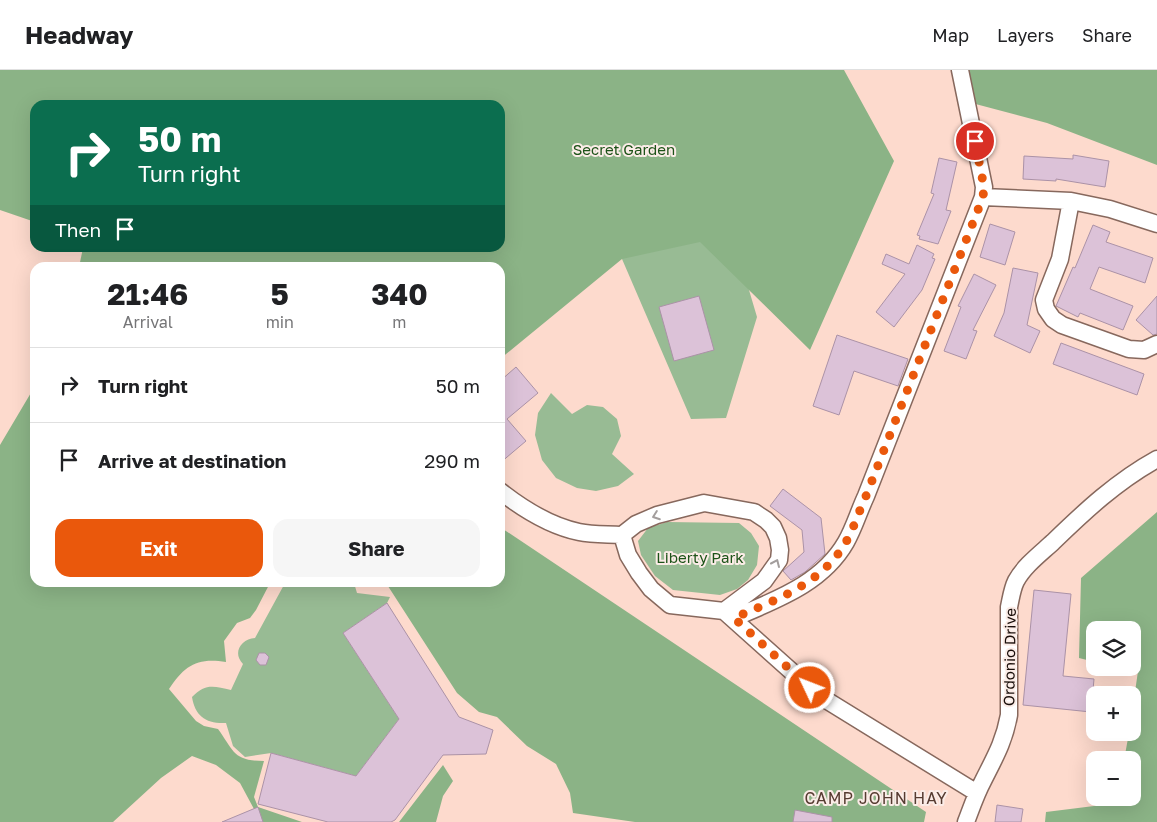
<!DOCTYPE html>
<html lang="en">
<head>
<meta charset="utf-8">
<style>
	:root { --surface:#fff; --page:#f6f6f6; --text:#202124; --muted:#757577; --line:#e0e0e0; --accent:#ea580c }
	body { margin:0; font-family:"Golos Text",sans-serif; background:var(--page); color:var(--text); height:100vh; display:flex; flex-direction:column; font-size:19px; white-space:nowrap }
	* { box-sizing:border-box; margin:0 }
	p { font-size:16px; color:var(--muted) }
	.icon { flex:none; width:28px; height:28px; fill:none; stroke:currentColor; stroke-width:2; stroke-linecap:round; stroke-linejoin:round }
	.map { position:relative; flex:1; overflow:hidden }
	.side { position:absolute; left:30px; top:192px; width:475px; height:325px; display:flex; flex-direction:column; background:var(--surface); border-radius:15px; box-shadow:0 5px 20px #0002 }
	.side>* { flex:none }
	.top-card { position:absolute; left:30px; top:30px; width:475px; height:152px; border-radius:15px; box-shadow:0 5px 20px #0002; background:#0b6e4f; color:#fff; overflow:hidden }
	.buttons { position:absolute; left:1086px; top:551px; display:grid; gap:10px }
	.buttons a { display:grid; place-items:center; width:55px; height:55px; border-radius:10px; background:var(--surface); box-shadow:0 5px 20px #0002; font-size:25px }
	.pin { position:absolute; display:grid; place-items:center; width:42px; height:42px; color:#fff; margin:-21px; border:2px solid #fff; border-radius:50%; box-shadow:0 1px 5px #0007 }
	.me { position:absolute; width:55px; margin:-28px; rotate:313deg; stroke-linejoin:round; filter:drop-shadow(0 0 4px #0008) }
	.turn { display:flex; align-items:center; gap:18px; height:105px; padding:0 25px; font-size:22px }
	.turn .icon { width:65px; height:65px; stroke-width:2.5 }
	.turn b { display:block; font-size:35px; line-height:42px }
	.then { display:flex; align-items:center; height:48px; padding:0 25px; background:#0003; gap:10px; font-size:19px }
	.eta { display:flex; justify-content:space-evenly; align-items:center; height:85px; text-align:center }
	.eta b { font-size:30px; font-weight:700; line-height:35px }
	.primary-button { display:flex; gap:10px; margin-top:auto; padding:10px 25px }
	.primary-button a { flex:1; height:58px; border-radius:15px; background:var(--accent); color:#fff; font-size:20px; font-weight:700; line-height:58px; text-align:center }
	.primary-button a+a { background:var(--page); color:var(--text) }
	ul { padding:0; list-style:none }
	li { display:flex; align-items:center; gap:15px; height:75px; padding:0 25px; border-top:1px solid var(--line) }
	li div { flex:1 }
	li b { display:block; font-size:19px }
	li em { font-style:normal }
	header { display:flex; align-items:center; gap:30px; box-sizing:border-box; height:70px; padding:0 25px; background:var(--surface); border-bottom:1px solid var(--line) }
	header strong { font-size:24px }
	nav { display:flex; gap:28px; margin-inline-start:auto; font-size:18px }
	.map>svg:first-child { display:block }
	.green { fill:#98bb94 }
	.forest { fill:#8bb386 }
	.building { fill:#dcc2d8; stroke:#ab92a7 }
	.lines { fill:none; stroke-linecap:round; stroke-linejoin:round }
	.minor-casing { stroke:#87685d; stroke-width:19 }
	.minor { stroke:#fff; stroke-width:16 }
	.oneway { stroke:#a39e9d }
	.route { stroke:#ea580c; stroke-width:9; stroke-dasharray:0 16.2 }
	.labels { text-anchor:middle; stroke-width:4; stroke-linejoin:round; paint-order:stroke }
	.park-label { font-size:15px; fill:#1d5318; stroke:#fbece7 }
	.street-label { font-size:15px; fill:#180d09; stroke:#fbece7 }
	.neighbourhood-label { font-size:16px; letter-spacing:1px; fill:#563b31; stroke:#fbece7 }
</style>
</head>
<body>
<header>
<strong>Headway</strong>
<nav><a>Map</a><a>Layers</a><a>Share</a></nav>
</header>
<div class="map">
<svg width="1157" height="752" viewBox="0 0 1157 752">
	<rect width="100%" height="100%" fill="#fddacd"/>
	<path class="green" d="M680 0 704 68 757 247 726 348 691 349 622 189 566 136 500 35H357Z
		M551 323 572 344 587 335 603 337 617 349 621 366 612 384 634 404 618 416 596 421 577 418 556 408 542 390 535 365 538 343Z
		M667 452 739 453 751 463 759 476 757 495 748 510 737 519 720 525 673 520 655 506 641 485 638 471 648 458Z
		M285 513H354L357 523 390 527 387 533 343 563 399 649 356 706 271 683 245 687 233 676 226 653C206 654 195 646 192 627 205 613 214 616 231 620L243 594C232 583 241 569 255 568Z"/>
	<path class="forest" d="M0 0H844L894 91 810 280 700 172 622 189 500 289V198L79 197 83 178H500V35H35V152L0 140Z
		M960 0H1157V95L1047 53 968 32Z
		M35 316V512L270 513 256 540 250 548 237 553 224 571 226 592C197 587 184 596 169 619L196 651 204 656 218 659C234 681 233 691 264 691L254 727 258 737 302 752H261L240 713 216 695 192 686 161 708 113 752H0V375Z
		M1157 442V752H1045L1046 742 1118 733 1119 728H1132V690H1124L1129 663 1132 662 1133 636 1138 601 1122 598H1132V560H1095V592L1079 588 1081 508Z
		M500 457 926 742 924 752H635L573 743 570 723 556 694 527 676 497 647 479 642 457 623 386 513 500 512Z
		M443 695 453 711 443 726 436 752H399Z"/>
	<path class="building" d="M1073 85 1109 91 1105 117 1056 109V111L1023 109 1024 86 1073 89Z
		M939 88 957 92 946 140 951 141 938 174 919 169 920 166 917 165 934 124 931 123Z
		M990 154 1015 162 1005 195 980 187Z
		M1093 155 1110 162 1106 172 1153 188 1145 213 1099 197 1090 219 1133 236 1123 260 1080 243 1078 247 1056 236 1073 197 1075 198Z
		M917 175 934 184 932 188 935 189 922 220 894 257 876 242 905 204 882 194 886 184 909 194Z
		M1013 198 1038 203 1027 255 1040 261 1030 283 994 266 1004 243Z
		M974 204 996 215 973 260 977 261 966 289 944 281 961 237 958 236Z
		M699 226 714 280 674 291 659 237Z
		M1157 226V264L1153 265 1136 250Z
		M837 265 908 289 898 316 854 301 839 345 813 336Z
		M1061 273 1144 304 1137 325 1053 294Z
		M516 297 538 323 507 349 526 371 500 393V311Z
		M783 419 821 448 825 484 805 502 791 510 783 501 804 482 802 460 770 436Z
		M1034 520 1071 524 1063 606 1094 609 1091 642 1023 635Z
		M387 533 459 647 493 660 486 684 443 685 395 750 391 752H328L258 734 271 683 356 706 399 649 343 563Z
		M259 583H265L269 587 266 595H260L256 590Z
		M997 735 1023 739 1021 752H995Z
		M258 737 263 752H222Z
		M795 740 832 747V752H793Z"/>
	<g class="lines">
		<g class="minor-casing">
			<path id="minor" d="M983 127 1071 131 1110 139 1157 154
				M1071 131 1060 189 1044 230 1046 239 1053 249 1062 255 1129 279 1144 280 1157 274
				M500 421C523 439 550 456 579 462 593 465 608 464 622 465L636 454 657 445 704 433 754 442 766 450 773 457 778 468 780 480 779 490 764 511 724 541
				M622 465 628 485 639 503 651 519 670 535 724 541 818 625 977 723
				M734 548C775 530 822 514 846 472 854 458 859 441 866 426L983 127 984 117 960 0
				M966 752C971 739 976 724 983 711 995 687 1004 672 1009 645V537C1011 528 1012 519 1016 511 1024 496 1040 484 1053 472 1085 441 1117 411 1157 389"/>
		</g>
		<use href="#minor" class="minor"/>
	</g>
	<defs><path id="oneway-chevron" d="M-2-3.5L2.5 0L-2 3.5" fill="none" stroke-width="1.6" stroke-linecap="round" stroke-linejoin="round" transform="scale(1.25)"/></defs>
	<g class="oneway">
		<use href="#oneway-chevron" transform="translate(656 446) rotate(160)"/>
		<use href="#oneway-chevron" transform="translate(776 493) rotate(-66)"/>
	</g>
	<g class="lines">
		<path class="route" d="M810 618 734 548C775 530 822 514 846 472 854 458 859 441 866 426L983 127 984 117 975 71"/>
	</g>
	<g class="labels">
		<g class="park-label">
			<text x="624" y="85">Secret Garden</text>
			<text x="700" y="493">Liberty Park</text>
		</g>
		<g class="street-label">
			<text transform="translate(1010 587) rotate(-89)" y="5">Ordonio Drive</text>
		</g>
		<g class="neighbourhood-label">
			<text x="876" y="734">CAMP JOHN HAY</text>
		</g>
	</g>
</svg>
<div class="buttons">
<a><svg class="icon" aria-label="layers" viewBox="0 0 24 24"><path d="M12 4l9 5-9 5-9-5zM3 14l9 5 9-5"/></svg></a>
<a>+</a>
<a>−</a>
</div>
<div class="pin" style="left:975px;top:71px;background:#d93025"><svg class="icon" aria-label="arrive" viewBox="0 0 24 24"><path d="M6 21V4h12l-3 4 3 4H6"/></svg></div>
<svg class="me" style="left:810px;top:618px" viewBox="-20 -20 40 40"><circle r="17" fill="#ea580c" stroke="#fff" stroke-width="3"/><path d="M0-11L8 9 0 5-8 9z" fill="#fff"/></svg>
<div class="top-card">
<div class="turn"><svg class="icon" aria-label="right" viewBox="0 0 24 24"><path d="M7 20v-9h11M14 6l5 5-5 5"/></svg><div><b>50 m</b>Turn right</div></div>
<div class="then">Then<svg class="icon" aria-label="arrive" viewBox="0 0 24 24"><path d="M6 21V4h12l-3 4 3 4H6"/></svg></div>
</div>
<section class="side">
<div class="eta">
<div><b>21:46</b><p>Arrival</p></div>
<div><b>5</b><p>min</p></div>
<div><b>340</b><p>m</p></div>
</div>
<ul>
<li><svg class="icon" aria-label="right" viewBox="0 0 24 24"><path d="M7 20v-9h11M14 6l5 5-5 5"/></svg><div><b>Turn right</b></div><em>50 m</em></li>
<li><svg class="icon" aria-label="arrive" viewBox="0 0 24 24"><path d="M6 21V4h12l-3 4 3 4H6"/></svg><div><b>Arrive at destination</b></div><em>290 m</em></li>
</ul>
<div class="primary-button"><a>Exit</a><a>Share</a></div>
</section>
</div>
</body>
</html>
